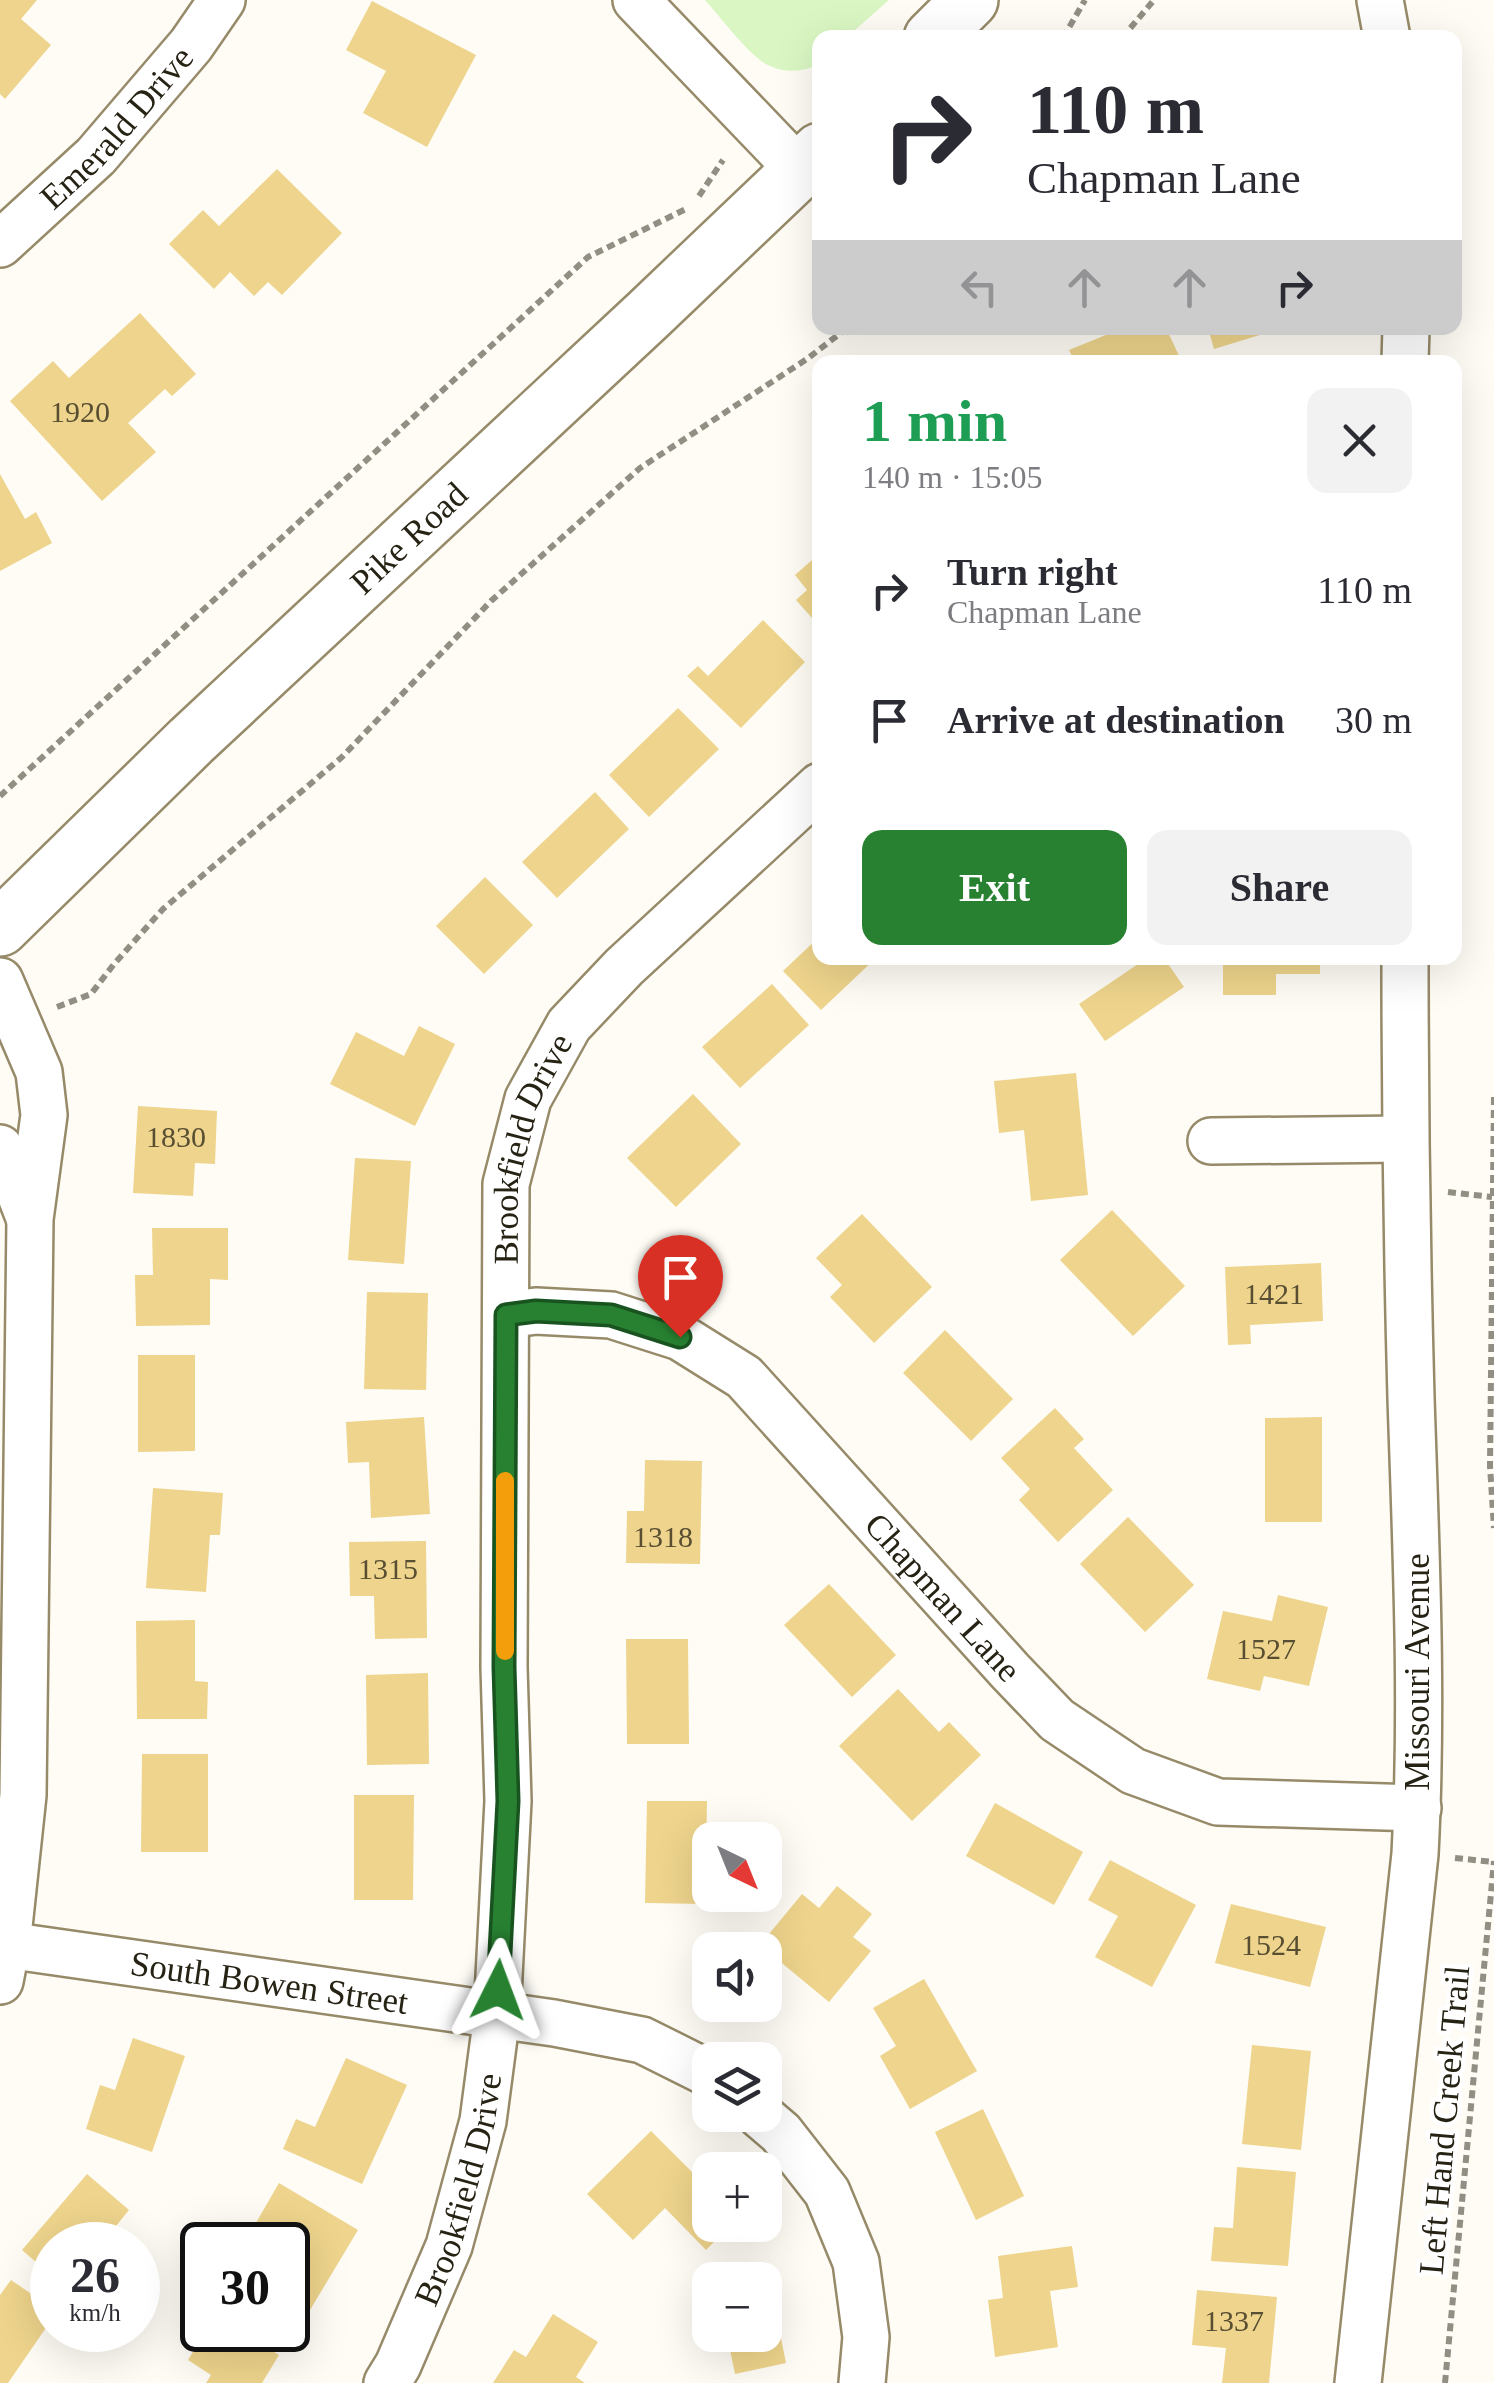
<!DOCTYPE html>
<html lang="en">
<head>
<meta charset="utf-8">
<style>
	:root { --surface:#fff; --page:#f2f2f3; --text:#2b2b33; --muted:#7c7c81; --accent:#278131 }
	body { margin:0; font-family:Georgia,serif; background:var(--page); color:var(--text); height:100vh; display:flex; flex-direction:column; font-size:38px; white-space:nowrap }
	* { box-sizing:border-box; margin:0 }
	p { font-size:32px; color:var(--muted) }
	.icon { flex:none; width:55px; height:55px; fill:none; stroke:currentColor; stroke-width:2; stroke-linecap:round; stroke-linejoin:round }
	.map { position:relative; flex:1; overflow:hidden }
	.sheet { position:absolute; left:812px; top:355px; width:650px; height:610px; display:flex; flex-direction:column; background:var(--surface); border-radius:20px; box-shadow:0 10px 40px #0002 }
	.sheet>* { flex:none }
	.hud { position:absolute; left:812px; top:30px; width:650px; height:305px; border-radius:20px; box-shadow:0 10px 40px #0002; background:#fff; color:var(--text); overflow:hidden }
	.needle { width:65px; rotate:137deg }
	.tools { position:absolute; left:692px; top:1822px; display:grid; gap:20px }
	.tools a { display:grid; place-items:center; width:90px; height:90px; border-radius:20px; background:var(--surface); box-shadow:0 10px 40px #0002; font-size:50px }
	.speed { position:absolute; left:30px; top:2222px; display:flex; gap:20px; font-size:50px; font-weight:700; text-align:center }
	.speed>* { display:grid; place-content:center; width:130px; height:130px; border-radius:50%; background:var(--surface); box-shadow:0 10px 40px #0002; line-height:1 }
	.speed small { font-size:25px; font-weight:400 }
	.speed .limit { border:5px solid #111; border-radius:15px; background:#fff; color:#111 }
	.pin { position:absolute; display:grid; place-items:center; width:85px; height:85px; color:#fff; margin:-102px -42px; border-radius:50% 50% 50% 0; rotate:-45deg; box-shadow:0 0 10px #0007 }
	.pin .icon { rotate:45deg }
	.me { position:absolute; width:110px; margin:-55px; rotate:3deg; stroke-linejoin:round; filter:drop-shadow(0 0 8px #0008) }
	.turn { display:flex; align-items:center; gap:35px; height:210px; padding:0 50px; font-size:45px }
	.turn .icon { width:130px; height:130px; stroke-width:2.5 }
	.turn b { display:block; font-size:70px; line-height:85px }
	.lanes { display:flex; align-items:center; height:95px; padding:0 50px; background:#0003; justify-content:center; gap:50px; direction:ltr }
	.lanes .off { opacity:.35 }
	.round { display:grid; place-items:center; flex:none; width:105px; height:105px; border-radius:20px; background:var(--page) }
	.headline { display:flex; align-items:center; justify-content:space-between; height:170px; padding:0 50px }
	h1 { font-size:60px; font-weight:600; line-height:75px; color:#1e9e55 }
	.cta { display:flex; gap:20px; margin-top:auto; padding:20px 50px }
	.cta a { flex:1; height:115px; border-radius:20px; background:var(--accent); color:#fff; font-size:40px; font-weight:600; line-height:115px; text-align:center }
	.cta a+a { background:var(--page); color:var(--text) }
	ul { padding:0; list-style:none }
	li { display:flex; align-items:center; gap:30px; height:130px; padding:0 50px }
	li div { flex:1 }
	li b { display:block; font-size:38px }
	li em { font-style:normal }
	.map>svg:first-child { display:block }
	.green { fill:#daf7c3 }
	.building { fill:#eed48c }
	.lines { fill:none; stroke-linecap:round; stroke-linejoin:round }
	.minor-casing { stroke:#968a69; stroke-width:50 }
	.major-casing { stroke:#968a69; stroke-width:60 }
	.path { stroke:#918e83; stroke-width:6; stroke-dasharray:8 5; stroke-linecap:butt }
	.minor { stroke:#fff; stroke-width:45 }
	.major { stroke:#fff; stroke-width:55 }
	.route-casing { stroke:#195420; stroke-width:25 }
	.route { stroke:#278131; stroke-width:18 }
	.slow { stroke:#f59e0b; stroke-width:18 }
	.labels { text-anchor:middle; stroke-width:9; stroke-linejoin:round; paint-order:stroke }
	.number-label { font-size:30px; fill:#584e32 }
	.street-label { font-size:35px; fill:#262214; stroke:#fff }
</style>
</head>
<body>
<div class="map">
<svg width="1494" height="2383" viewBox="0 0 1494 2383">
	<rect width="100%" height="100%" fill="#fefcf5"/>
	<path class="green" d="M705 0H889L847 37 820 38V62C804 75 776 73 760 60 741 45 722 19 705 0Z"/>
	<path class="building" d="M0 0H37L21 19 51 45 5 99 0 94Z
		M372 1 476 55 427 147 363 113 386 71 346 50Z
		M277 169 342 233 282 295 268 282 254 296 230 272 214 289 169 244 203 210 219 226Z
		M140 313 196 374 172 396 165 389 128 423 156 452 102 501 10 401 53 361 69 378Z
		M1123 328H1166L1182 362H1075L1069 350Z
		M1208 328H1283L1214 349Z
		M0 474 25 519 36 512 52 543 0 571Z
		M820 553V627L796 600 807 590 795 575Z
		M763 620 805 662 741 728 687 676 698 666 708 676Z
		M678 708 719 749 649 817 609 775Z
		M595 792 629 829 557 898 522 862Z
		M485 877 533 925 484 974 436 926Z
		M820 936V958H876L821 1010 783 971Z
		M1147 958H1164L1184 987 1105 1041 1079 1004Z
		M1223 958H1320V974H1276V995H1223Z
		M772 984 809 1025 740 1088 702 1047Z
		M419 1026 455 1044 415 1126 330 1084 356 1032 404 1056Z
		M1076 1073 1088 1195 1031 1201 1024 1130 999 1133 994 1081Z
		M693 1094 741 1144 676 1207 627 1158Z
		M138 1106 217 1111 215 1164 195 1163 193 1196 133 1193Z
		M355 1158 411 1161 404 1264 348 1260Z
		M1112 1210 1185 1286 1133 1336 1060 1260Z
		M862 1214 932 1287 874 1343 830 1297 842 1285 816 1258Z
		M152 1228H228V1280L210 1279V1325L136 1326 135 1275H153Z
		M1321 1263 1323 1321 1250 1325 1251 1344 1228 1345 1225 1267Z
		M367 1292 428 1293 426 1390 364 1389Z
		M945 1330 1013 1399 971 1441 903 1373Z
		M138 1355H195V1451L138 1452Z
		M1055 1408 1084 1439 1074 1448 1113 1490 1058 1542 1019 1500 1030 1489 1001 1458Z
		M424 1417 430 1514 371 1518 369 1462 348 1463 346 1422Z
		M1322 1417V1522H1265V1418Z
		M645 1460 702 1461 700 1564 626 1563 627 1511H644Z
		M153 1488 223 1493 220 1535H210L206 1592 146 1588Z
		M1128 1517 1194 1585 1145 1632 1080 1564Z
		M426 1541 427 1638 375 1639 374 1596H350L349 1542Z
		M829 1584 896 1655 852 1697 784 1625Z
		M1278 1595 1328 1607 1309 1686 1264 1676 1260 1691 1207 1679 1223 1611 1272 1621Z
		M195 1620V1681L208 1682 207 1719H137L136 1621Z
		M626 1639H688L689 1744H627Z
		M428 1673 429 1764 367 1765 366 1675Z
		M898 1689 939 1732 949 1722 981 1755 912 1821 839 1746Z
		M142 1754H208V1852H141Z
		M354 1795H414L413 1900H354Z
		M647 1801H707L705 1904 645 1903Z
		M995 1803 1083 1852 1054 1905 966 1856Z
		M1110 1860 1196 1905 1152 1987 1095 1957 1118 1916 1088 1900Z
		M837 1886 872 1914 853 1937 871 1951 829 2002 760 1945 802 1894 819 1908Z
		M1231 1904 1326 1927 1310 1987 1215 1963Z
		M924 1979 977 2071 910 2109 880 2056 896 2046 873 2008Z
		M133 2038 185 2056 152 2152 86 2129 100 2085 115 2090Z
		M1252 2045 1311 2051 1301 2150 1242 2144Z
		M346 2058 407 2085 362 2184 283 2149 296 2119 315 2127Z
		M983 2109 1024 2196 976 2220 935 2132Z
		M651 2131 710 2190V2225H731L706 2250 665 2208 633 2240 587 2194Z
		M1237 2167 1296 2172 1288 2266 1211 2261 1214 2227 1233 2228Z
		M87 2174 129 2210 112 2231 125 2241 121 2245H52V2276L22 2250Z
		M279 2183 358 2230 304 2320 288 2310V2245H255L246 2240Z
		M1072 2246 1078 2287 1050 2291 1058 2347 995 2357 988 2300 1003 2298 998 2256Z
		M767 2268 786 2363 735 2374 727 2335H765V2280L717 2278Z
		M11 2280 52 2308V2319L8 2383H0V2295Z
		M1197 2290 1277 2297 1269 2383H1222L1226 2348 1192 2345Z
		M553 2314 598 2342 576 2377 585 2383H493L514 2350 526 2357Z
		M206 2330H239L279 2355 262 2383H206L211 2375 188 2360Z"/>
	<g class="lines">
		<g class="minor-casing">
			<g id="minor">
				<path d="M636 0 800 171"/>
				<path d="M1380 0 1387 38"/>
				<path id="s1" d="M0 244 96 156 191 45 222 0"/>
				<path d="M1405 362 1406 328"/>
				<path d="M0 981 39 1072 44 1115 30 1219 23 1795 7 1945 0 1981"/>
				<path d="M1211 1141 1405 1139"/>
				<path d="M0 1148 6 1158 29 1217"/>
				<path id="s2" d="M506 1315 536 1311 611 1315 680 1337 744 1377 1010 1671 1057 1720 1133 1771 1218 1802 1418 1808"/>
				<path id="s3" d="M0 1944 554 2023 642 2040 710 2074"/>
				<path d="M760 2115 781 2133 827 2192 856 2262 866 2337 862 2383"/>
				<path id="s4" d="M387 2383 398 2365 449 2246 483 2121 497 2015 508 1801 504 1667 506 1184 528 1099 569 1025 624 967 820 786"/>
				<path d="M1358 2383 1415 1854C1423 1702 1416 1550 1411 1398 1407 1251 1405 1105 1405 958"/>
			</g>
		</g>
		<g class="major-casing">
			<g id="major">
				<path d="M932 38 970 0"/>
				<path id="s5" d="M0 928 191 741 649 314 820 151"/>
			</g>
		</g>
		<path class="path" d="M1063 38 1085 0
			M1122 38 1154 0
			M699 196 723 160
			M0 796 588 257 688 208
			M57 1007 91 994 114 964 163 909 342 757 491 601 640 468 807 359 847 328
			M1494 1097 1490 1466 1494 1528
			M1448 1192 1492 1197
			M1455 1858 1494 1862
			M1445 2383 1494 1861"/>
		<use href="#minor" class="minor"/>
		<use href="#major" class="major"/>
	</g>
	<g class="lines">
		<g class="route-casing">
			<path id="route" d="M498 1990 508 1801 504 1667 506 1315 536 1311 611 1315 680 1337"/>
		</g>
		<use href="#route" class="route"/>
		<path class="slow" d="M505 1651V1481"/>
	</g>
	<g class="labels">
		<g class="number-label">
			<text x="80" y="422">1920</text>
			<text x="176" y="1147">1830</text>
			<text x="1274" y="1304">1421</text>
			<text x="663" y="1547">1318</text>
			<text x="388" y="1579">1315</text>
			<text x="1266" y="1659">1527</text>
			<text x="1271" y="1955">1524</text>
			<text x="1234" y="2331">1337</text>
		</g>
		<g class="street-label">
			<text dy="12" stroke="none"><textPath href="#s1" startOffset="165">Emerald Drive</textPath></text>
			<text dy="12" stroke="none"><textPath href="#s5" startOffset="565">Pike Road</textPath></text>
			<text dy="12" stroke="none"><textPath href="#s4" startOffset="1258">Brookfield Drive</textPath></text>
			<text dy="12" stroke="none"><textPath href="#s2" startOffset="550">Chapman Lane</textPath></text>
			<text transform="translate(1417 1672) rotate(-90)" y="12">Missouri Avenue</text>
			<text dy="12" stroke="none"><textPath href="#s3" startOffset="272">South Bowen Street</textPath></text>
			<text transform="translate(1444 2120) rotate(-85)" y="12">Left Hand Creek Trail</text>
			<text dy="12" stroke="none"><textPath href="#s4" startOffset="208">Brookfield Drive</textPath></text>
		</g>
	</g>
</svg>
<div class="tools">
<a><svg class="needle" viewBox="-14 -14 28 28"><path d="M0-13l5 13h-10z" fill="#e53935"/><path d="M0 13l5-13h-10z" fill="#7c7c81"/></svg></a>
<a><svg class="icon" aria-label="sound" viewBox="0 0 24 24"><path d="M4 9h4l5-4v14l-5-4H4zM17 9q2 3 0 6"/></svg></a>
<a><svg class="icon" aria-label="layers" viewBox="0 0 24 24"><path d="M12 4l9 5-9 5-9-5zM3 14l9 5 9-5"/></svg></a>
<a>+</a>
<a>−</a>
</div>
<div class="speed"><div>26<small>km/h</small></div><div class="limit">30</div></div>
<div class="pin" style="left:680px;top:1337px;background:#d93025"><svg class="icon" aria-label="arrive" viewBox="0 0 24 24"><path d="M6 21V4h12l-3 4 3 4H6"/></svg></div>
<svg class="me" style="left:498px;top:1990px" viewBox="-20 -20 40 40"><path d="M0-17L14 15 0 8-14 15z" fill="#278131" stroke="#fff" stroke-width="4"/></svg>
<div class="hud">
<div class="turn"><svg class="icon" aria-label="right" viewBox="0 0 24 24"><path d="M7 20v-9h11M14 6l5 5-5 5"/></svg><div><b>110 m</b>Chapman Lane</div></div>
<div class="lanes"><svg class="icon off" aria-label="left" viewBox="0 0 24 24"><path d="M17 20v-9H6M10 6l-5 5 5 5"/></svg><svg class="icon off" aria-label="ahead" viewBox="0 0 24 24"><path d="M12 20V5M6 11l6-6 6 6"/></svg><svg class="icon off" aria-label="ahead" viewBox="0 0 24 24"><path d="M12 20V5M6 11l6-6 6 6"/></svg><svg class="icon" aria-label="right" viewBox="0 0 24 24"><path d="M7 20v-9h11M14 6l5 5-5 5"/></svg></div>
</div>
<section class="sheet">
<div class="headline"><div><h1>1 min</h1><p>140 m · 15:05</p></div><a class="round"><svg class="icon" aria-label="close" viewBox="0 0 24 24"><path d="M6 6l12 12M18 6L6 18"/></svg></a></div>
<ul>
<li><svg class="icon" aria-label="right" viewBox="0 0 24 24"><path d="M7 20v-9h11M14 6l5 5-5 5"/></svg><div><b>Turn right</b><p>Chapman Lane</p></div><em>110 m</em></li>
<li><svg class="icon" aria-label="arrive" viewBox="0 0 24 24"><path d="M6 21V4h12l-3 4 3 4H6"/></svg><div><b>Arrive at destination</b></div><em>30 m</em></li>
</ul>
<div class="cta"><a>Exit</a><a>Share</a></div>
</section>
</div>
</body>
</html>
